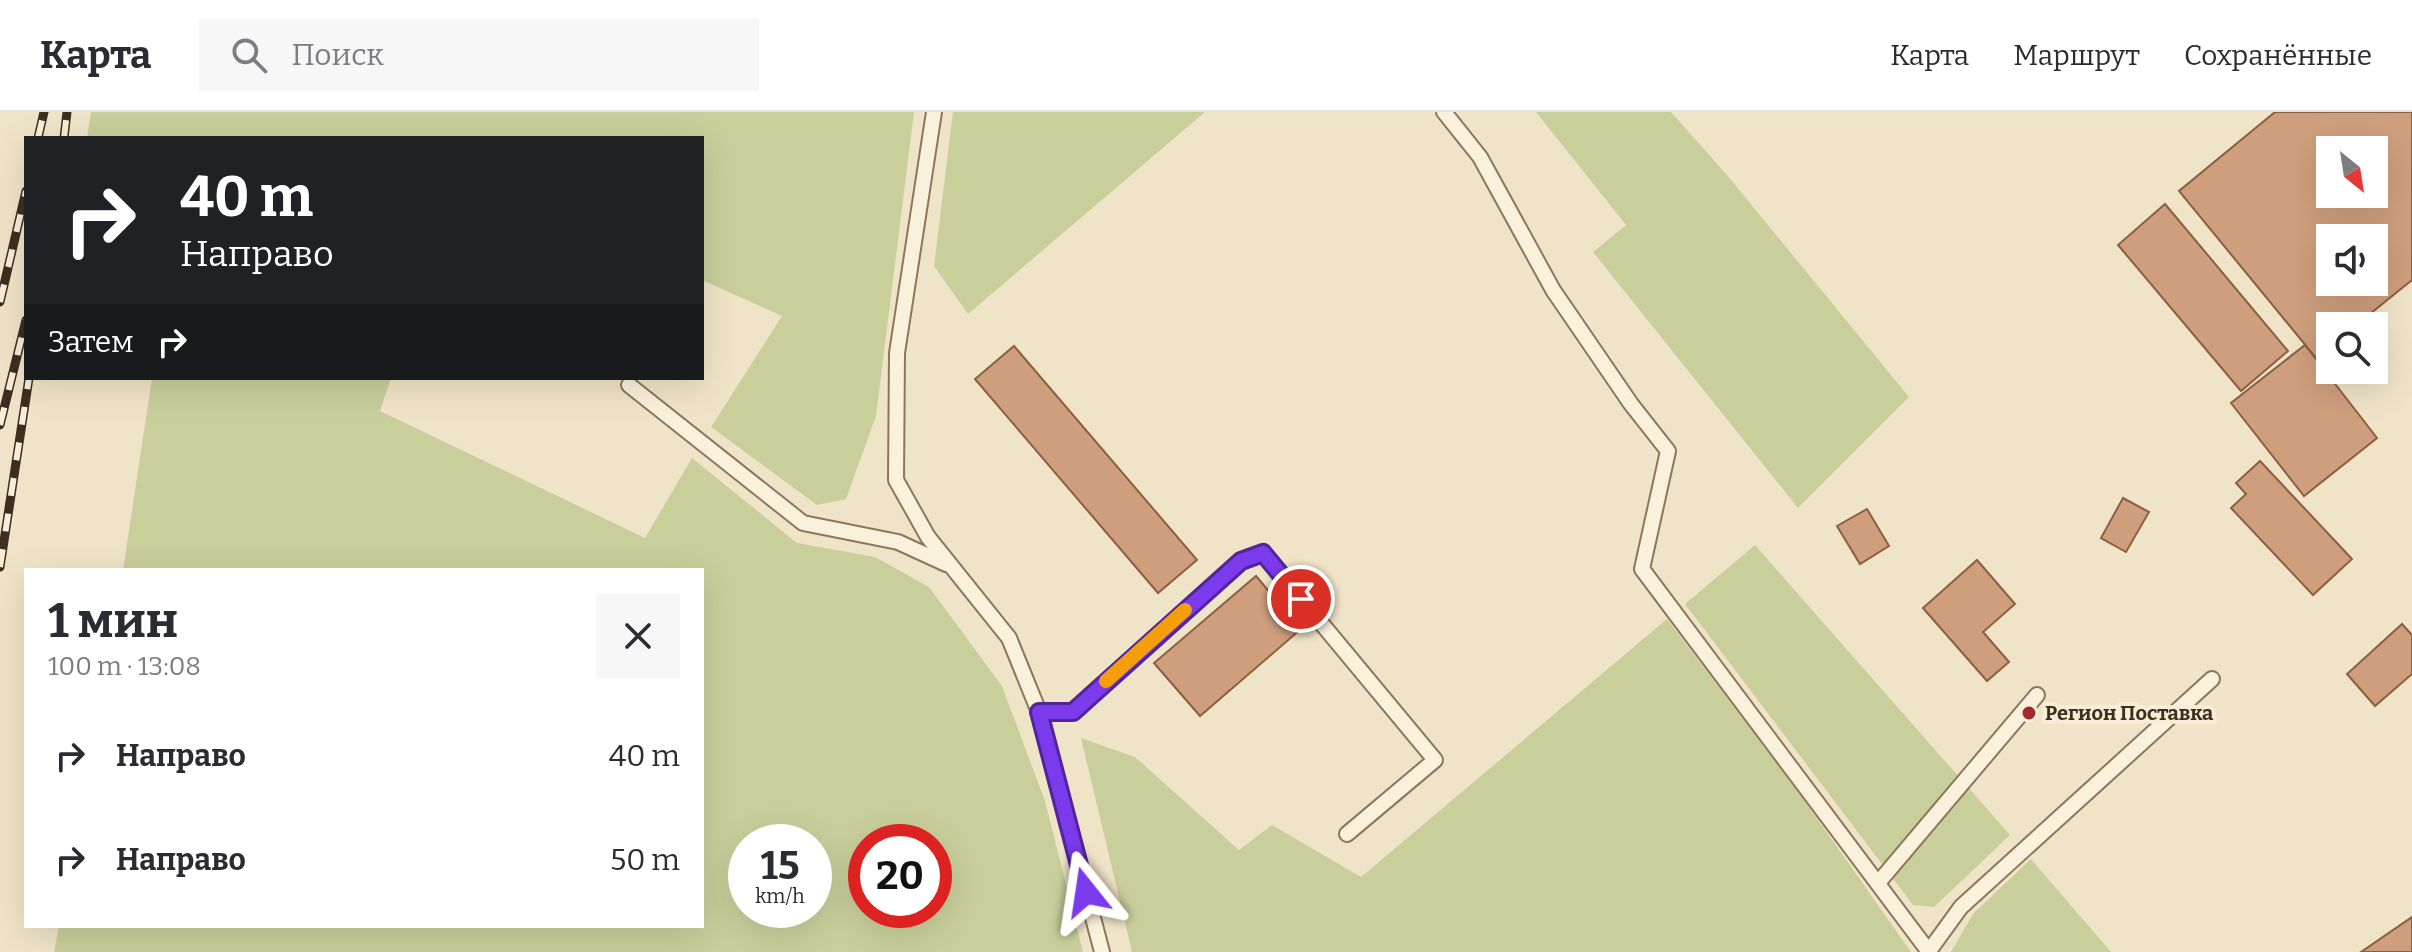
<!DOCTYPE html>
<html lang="ru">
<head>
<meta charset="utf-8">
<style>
	:root { --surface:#fff; --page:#f7f7f7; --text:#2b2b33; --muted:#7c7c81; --line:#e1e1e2 }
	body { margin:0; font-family:Bitter,serif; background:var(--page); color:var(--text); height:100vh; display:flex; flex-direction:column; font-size:30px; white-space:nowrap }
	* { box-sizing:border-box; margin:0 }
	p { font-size:26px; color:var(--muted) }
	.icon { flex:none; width:44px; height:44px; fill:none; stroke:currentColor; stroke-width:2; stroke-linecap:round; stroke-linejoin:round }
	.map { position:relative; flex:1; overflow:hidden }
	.panel { position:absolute; left:24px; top:456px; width:680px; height:360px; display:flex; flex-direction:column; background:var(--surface); border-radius:0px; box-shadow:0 8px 32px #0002 }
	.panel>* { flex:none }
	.guide { position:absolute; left:24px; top:24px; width:680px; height:244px; border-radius:0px; box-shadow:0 8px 32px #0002; background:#202124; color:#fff; overflow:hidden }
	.needle { width:52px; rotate:150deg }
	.controls { position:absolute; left:2316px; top:24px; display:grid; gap:16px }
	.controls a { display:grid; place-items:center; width:72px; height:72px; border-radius:0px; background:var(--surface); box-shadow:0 8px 32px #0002; font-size:40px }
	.speed { position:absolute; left:728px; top:712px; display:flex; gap:16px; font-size:40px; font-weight:700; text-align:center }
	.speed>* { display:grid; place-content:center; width:104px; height:104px; border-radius:50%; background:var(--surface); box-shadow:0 8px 32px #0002; line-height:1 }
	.speed small { font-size:20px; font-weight:400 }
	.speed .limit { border:12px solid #d22; background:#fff; color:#111 }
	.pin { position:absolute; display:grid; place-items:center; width:68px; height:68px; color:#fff; margin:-34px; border:4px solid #fff; border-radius:50%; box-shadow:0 2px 8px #0007 }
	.me { position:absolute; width:88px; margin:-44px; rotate:345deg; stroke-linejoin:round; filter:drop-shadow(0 0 6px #0008) }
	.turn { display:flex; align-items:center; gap:28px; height:168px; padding:0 24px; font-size:36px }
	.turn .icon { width:104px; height:104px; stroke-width:2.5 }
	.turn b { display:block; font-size:56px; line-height:68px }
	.then { display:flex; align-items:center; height:76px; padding:0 24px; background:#0003; gap:16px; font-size:30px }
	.round { display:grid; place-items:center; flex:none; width:84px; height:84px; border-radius:0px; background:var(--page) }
	.headline { display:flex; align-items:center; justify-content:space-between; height:136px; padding:0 24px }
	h1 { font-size:48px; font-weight:700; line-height:60px }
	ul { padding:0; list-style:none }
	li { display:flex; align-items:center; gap:24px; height:104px; padding:0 24px }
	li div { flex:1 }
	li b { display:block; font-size:30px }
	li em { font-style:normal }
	header { display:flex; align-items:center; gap:48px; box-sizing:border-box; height:112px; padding:0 40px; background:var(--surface); border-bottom:2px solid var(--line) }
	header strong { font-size:38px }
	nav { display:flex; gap:44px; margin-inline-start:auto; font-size:28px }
	.search { width:560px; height:72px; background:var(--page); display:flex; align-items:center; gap:20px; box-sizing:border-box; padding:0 28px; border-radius:0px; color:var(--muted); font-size:30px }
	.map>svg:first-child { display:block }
	.green { fill:#c9cf9b; fill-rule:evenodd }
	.building { fill:#cf9f7d; stroke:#8d5f41; stroke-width:2; fill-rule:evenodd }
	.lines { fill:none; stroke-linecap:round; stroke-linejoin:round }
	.service-casing { stroke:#8d765c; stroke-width:18 }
	.service { stroke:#faf1dc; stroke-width:14 }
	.rail-casing { stroke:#3d2e20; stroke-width:9 }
	.rail { stroke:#f7eed8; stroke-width:6; stroke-dasharray:18; stroke-linecap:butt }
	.route-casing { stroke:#51269a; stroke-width:20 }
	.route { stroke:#7c3aed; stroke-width:14 }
	.slow { stroke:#f59e0b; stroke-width:14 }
	.poi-dot { fill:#9e2a2b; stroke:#f7eed8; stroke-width:3 }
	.labels { text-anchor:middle; stroke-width:8; stroke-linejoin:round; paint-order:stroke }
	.poi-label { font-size:20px; font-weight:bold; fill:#3d2e20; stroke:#f7eed8; text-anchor:start }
</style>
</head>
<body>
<header>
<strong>Карта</strong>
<div class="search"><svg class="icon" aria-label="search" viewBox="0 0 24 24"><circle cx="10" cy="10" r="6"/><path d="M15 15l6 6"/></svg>Поиск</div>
<nav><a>Карта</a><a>Маршрут</a><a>Сохранённые</a></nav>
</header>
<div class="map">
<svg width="2412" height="840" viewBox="0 0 2412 840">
	<rect width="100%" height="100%" fill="#f0e4c8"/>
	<path class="green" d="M91 0H914L876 304 846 387 817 393 711 315 782 204 702 168V26H87Z
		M953 0H1205L968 202 934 154Z
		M1536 0H1671L1727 63 1909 285 1798 396 1593 140 1626 113Z
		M152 266H391L380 299 645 426 692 346 797 431 875 445 929 475 1002 574 1045 689 1083 840H54L59 814H702V458H123ZM814 730V798H746V730ZM934 730V798H866V730Z
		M1755 433 2010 723 1934 795 1913 793 1685 492Z
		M1667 507 1797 678 1911 840H1132L1081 626 1135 645 1239 738 1272 713 1361 765Z
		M2031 747 2111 840H1951L1973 802Z"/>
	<path class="building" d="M2275 0H2412V168L2355 214H2330V235L2316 246 2179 79ZM2330 38H2374V82H2330ZM2330 126H2374V170H2330Z
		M2165 92 2288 239 2241 279 2118 133Z
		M2305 233 2377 326 2304 384 2231 291Z
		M1014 234 1197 448 1158 481 975 267Z
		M2260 349 2352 447 2313 483 2231 396 2246 382 2236 371Z
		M2123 386 2149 400 2126 440 2101 426Z
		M1867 397 1889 434 1860 452 1837 414Z
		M1977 448 2015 492 1983 520 2009 550 1987 569 1923 496Z
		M1256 464 1301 517 1200 604 1154 551Z
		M2402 512 2412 523V562L2375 594 2347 562Z
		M2412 805V840H2361Z"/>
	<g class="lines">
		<g class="service-casing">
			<path id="service" d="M934 0 897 241 896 368 928 425 1009 526 1039 600 1102 840
				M1444 0 1480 45 1553 178 1631 292 1668 339 1642 457 1929 840
				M629 273 803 411 898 430 946 452
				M1039 600H1073L1241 449 1263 441 1435 648 1347 722
				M1878 771 2037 583
				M1929 839 1961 795 2212 567"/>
		</g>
		<use href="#service" class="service"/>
		<g class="rail-casing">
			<path id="rail" d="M38 26 44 0
				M64 26 67 0
				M0 190 26 79
				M0 313 26 208
				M0 455 29 266"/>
		</g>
		<use href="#rail" class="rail"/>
	</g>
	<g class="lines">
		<g class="route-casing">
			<path id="route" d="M1086 780 1039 600H1073L1241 449 1263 441 1301 487"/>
		</g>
		<use href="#route" class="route"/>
		<path class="slow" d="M1106 569 1185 498"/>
	</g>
	<circle class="poi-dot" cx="2029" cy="601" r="8"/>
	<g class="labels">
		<g class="poi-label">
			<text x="2045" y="608">Регион Поставка</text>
		</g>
	</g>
</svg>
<div class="controls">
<a><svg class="needle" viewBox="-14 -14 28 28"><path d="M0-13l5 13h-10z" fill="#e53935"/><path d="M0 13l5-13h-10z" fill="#7c7c81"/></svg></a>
<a><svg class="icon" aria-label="sound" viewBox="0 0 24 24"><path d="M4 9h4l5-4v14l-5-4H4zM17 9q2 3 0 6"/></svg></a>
<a><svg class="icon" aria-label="search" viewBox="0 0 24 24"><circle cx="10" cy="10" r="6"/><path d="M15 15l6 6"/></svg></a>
</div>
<div class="speed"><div>15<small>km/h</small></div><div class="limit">20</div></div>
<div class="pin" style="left:1301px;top:487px;background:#d93025"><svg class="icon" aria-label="arrive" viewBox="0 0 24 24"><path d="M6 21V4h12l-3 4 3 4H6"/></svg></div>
<svg class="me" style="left:1086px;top:780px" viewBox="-20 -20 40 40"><path d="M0-17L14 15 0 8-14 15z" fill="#7c3aed" stroke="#fff" stroke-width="4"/></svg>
<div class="guide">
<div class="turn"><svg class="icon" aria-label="right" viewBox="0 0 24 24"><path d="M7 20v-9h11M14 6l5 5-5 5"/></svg><div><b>40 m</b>Направо</div></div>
<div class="then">Затем<svg class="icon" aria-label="right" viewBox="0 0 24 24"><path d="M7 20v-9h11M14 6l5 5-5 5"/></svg></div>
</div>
<section class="panel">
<div class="headline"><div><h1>1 мин</h1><p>100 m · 13:08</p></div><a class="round"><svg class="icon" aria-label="close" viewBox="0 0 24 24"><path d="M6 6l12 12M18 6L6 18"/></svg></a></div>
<ul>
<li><svg class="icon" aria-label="right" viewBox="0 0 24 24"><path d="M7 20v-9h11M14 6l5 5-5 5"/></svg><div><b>Направо</b></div><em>40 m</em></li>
<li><svg class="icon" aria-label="right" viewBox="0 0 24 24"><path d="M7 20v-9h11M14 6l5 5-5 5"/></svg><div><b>Направо</b></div><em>50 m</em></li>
</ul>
</section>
</div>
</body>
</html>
